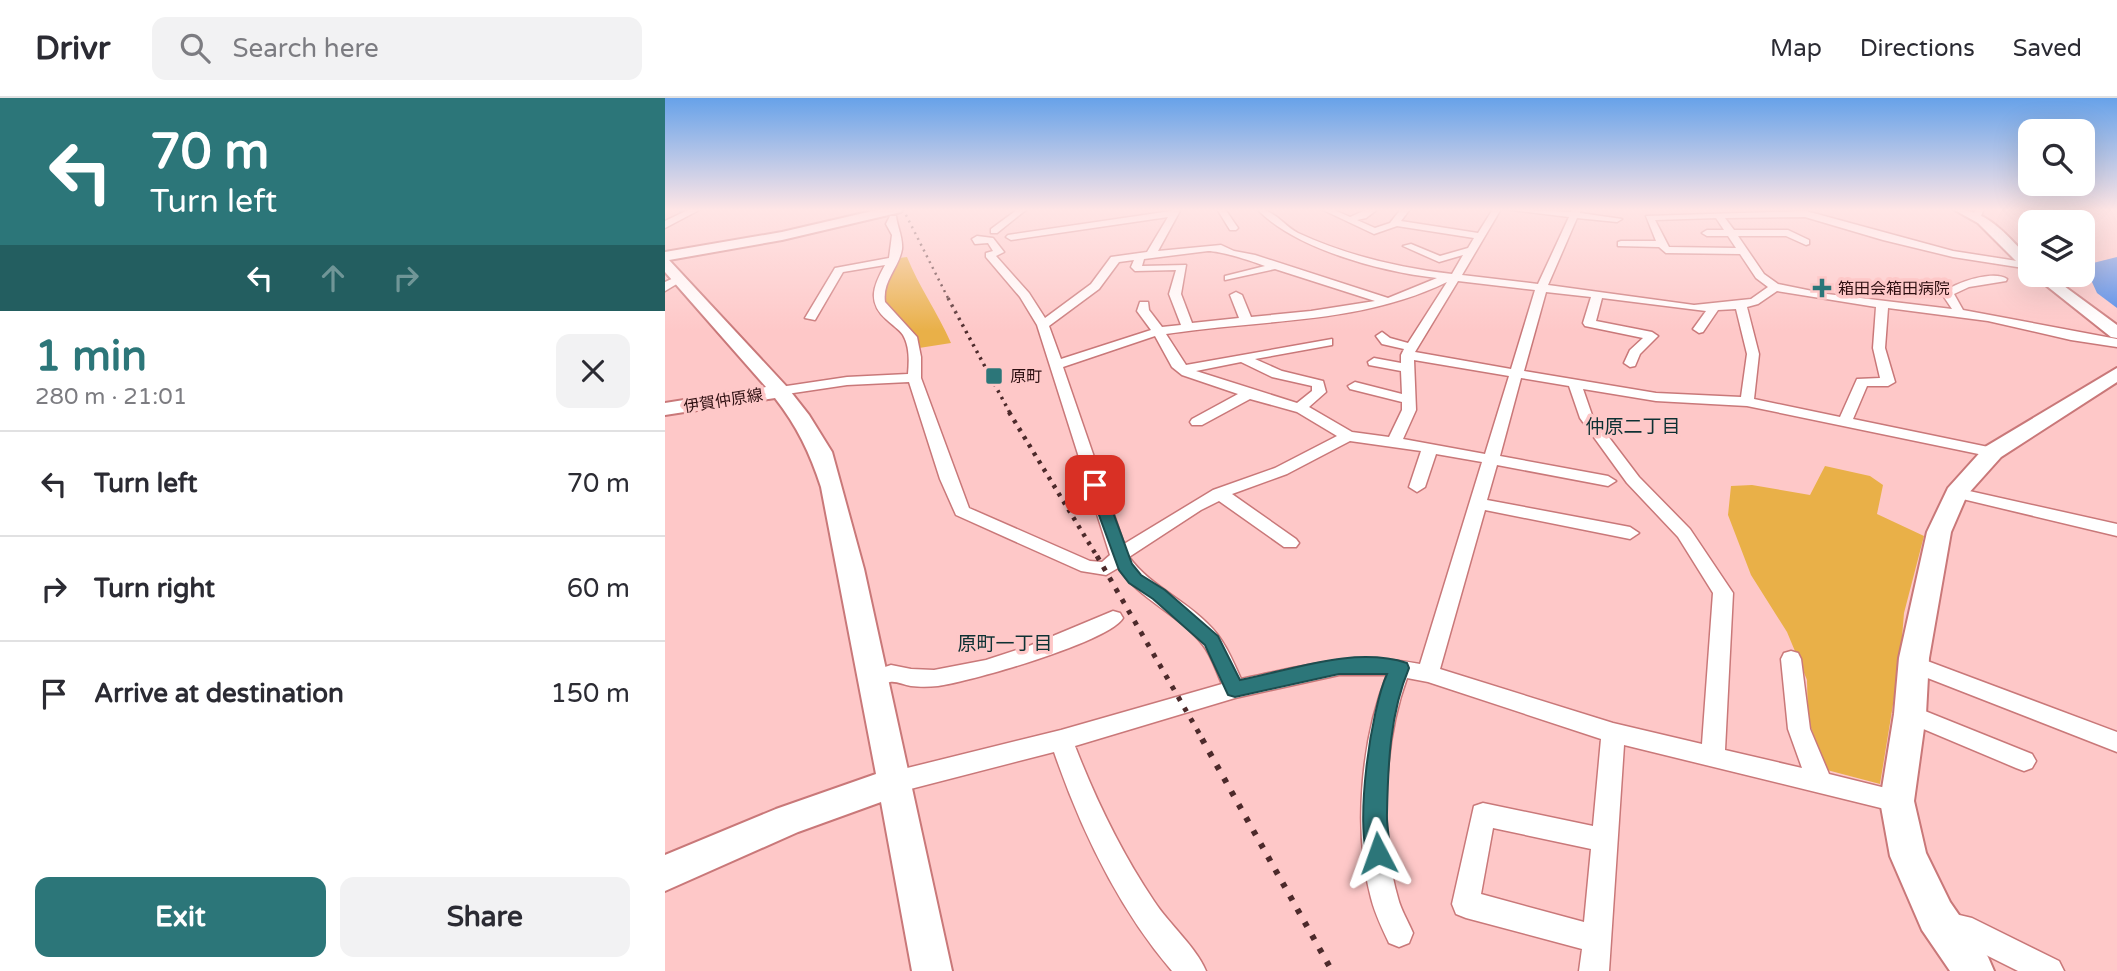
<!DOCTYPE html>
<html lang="en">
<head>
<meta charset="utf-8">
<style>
	:root { --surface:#fff; --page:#f2f2f3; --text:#2b2b33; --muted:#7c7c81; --line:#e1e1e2; --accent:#2c7679 }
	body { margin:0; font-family:"Varela Round","Noto Sans JP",sans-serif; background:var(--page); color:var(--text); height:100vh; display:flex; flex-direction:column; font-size:26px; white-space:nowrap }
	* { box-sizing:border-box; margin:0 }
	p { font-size:23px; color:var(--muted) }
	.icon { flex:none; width:38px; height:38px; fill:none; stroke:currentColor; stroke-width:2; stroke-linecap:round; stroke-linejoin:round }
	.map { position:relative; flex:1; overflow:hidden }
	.sheet { display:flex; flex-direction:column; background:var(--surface); width:665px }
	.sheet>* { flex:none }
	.hud { background:#2c7679; color:#fff; overflow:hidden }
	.fabs { position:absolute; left:1353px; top:21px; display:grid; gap:14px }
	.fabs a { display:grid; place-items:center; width:77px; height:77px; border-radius:14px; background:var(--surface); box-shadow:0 7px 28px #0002; font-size:35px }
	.pin { position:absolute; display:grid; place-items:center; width:60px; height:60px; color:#fff; margin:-30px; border-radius:14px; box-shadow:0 4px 10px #0006 }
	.me { position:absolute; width:77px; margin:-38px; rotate:356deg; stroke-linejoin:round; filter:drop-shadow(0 0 5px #0008) }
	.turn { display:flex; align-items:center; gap:24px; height:147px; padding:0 35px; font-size:32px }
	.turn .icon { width:91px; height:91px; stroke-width:2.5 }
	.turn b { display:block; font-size:49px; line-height:60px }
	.lanes { display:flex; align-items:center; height:66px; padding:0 35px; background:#0003; justify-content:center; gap:35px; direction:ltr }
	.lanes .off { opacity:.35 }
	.round { display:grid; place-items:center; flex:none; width:74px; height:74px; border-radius:14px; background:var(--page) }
	.overview { display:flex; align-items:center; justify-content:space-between; height:119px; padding:0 35px }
	h1 { font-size:42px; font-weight:700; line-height:52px; color:var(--accent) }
	.button { display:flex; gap:14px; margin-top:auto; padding:14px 35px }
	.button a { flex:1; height:80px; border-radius:14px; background:var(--accent); color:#fff; font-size:28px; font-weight:700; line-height:80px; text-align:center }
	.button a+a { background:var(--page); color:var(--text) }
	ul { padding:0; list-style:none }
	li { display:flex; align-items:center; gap:21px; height:105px; padding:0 35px; border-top:2px solid var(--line) }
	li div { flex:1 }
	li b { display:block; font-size:26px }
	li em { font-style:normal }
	header { display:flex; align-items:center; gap:42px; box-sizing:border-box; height:98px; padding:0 35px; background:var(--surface); border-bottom:2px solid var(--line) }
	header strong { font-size:33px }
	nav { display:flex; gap:38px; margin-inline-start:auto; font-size:24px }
	.search { width:490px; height:63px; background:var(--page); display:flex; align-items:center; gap:18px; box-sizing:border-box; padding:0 24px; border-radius:14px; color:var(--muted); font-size:26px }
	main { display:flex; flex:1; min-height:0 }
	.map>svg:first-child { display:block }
	.green { fill:#e9b048 }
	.water { fill:#4686ea }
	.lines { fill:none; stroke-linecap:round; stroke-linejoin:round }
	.stream { stroke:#4686ea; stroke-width:2.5 }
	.street-casing { stroke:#c97879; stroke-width:3 }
	.secondary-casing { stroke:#c97879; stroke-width:4 }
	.street { fill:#fff; fill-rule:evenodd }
	.secondary { fill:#fff; fill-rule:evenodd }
	.rail-far4 { stroke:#4c2a2b; stroke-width:2.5; stroke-dasharray:2 4.5; stroke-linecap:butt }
	.rail-far3 { stroke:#4c2a2b; stroke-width:3.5; stroke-dasharray:2.5 5; stroke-linecap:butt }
	.rail-far2 { stroke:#4c2a2b; stroke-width:4.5; stroke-dasharray:3.5 6; stroke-linecap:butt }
	.rail-far1 { stroke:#4c2a2b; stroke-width:5; stroke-dasharray:4.5 8; stroke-linecap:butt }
	.rail { stroke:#4c2a2b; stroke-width:6; stroke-dasharray:5 10; stroke-linecap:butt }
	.route { fill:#2c7679; stroke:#1d4d4f; stroke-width:2 }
	.poi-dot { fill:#2c7679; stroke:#fec8c8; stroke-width:2.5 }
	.labels { text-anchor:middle; stroke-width:7; stroke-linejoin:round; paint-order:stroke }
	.far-poi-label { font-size:16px; fill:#2f1012; stroke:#fec8c8; text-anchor:start }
	.far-street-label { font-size:16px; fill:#2f1012; stroke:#fec8c8 }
	.neighbourhood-label { font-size:19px; fill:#0e3133; stroke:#fec8c8 }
</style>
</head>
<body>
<header>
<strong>Drivr</strong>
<div class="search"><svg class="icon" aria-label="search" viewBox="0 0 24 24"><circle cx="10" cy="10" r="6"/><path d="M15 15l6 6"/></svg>Search here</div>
<nav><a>Map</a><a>Directions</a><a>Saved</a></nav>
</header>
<main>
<section class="sheet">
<div class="hud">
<div class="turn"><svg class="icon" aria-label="left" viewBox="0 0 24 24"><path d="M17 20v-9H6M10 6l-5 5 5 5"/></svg><div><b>70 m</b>Turn left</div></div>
<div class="lanes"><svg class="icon" aria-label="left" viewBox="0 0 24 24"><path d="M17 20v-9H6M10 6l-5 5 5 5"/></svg><svg class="icon off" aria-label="ahead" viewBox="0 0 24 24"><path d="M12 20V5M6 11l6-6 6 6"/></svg><svg class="icon off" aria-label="right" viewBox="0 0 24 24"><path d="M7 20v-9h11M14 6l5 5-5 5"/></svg></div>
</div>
<div class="overview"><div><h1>1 min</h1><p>280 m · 21:01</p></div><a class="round"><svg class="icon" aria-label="close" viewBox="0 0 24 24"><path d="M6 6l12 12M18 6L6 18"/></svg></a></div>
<ul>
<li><svg class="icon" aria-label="left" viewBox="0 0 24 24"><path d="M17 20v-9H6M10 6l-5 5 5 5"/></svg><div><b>Turn left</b></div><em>70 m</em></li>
<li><svg class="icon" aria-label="right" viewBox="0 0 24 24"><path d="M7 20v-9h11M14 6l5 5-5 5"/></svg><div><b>Turn right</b></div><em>60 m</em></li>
<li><svg class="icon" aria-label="arrive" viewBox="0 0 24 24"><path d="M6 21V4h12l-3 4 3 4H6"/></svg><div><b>Arrive at destination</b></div><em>150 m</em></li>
</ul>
<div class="button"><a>Exit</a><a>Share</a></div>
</section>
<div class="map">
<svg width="1452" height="873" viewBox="0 0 1452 873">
	<rect width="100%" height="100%" fill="#fec8c8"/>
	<path class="green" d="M242 159C254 189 273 215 286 245L254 250 245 230 218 201 219 193 234 160Z
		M1160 368 1205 378 1218 387 1212 416 1259 438 1239 515 1235 564 1215 686 1162 672 1143 622 1142 582 1122 534 1086 477 1063 417 1066 388 1087 387 1145 397Z"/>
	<path class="water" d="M1452 159V210L1432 195 1422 173 1428 165Z"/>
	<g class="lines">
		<path class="stream" d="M15 114 20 111"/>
		<g class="street-casing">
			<path id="street" d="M25 111H36L0 130V123Z
				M353 111H362L332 135H326V131Z
				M508 111H516L493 153 556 147 569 153 590 157 723 200 772 180C717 174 630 151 592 111 609 111 618 127 633 135 680 157 735 170 787 176L798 157 774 164 738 148 746 146 775 158 803 150 809 140 732 128 709 136 656 111H667L685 119 703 111H713L701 120 692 122 710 130 725 125 736 111H745L736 123 813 135 828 111H836L797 177 873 186 904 119 838 111 906 114 908 111H916L915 115 957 121 952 124 912 120 883 187 1029 207 1086 201 1103 189 1091 180 1075 156 1001 155 994 149 953 148V144L956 143H991L981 118 1141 113 1288 153 1365 165V171L1288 159 1218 142 1140 119 1060 120 1069 132H1123L1144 142V146L1141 147 1121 138H1073L1099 176 1113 186 1162 196 1287 211 1277 196C1289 184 1329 172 1342 181L1341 183 1304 189 1289 196 1298 212 1452 241V249L1406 242 1323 223 1223 210 1220 250 1230 284 1223 288H1202L1188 321 1333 351 1336 354 1328 359 1082 308 991 303 918 291 927 317 974 379 1025 431 1068 495 1060 652 1137 670 1123 631 1116 561 1119 555 1126 553 1133 555 1136 561 1145 631 1164 676 1241 695 1244 703 1241 711 1232 714 959 647 944 873H914L917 851 801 820 791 816 787 806 809 708 818 705 928 728 936 641 763 584 742 580C719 643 714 735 733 800 736 812 743 823 748 835L744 845 734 849 724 845C717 830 710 816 706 800 688 733 696 641 722 577H674L570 600 410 648C431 702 456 754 489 803 504 826 531 849 541 873H507C453 810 416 732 389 654L230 695 221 692 218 684 221 676 230 673 396 632 557 586C551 573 547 558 538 547 514 516 475 502 453 470L441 477 416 473 291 417 275 381 244 284 182 287 115 297 108 293 115 289 182 279 243 276C244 264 245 249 238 237 234 231 227 227 222 222 201 204 209 187 220 167L178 174 150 222 140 220 170 170 224 160 227 137 221 126 225 118H231C232 128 238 139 237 151 234 170 217 183 220 204L252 239 256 259V280L304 410 425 463 437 464 445 457 372 227 355 199 321 159V155L328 153 323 145 310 146 307 141 312 138 328 140 339 154 331 158 364 195 380 220 426 186 446 159 482 154 503 119 346 142 341 139 343 137 506 113ZM1051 120 1059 132H1042L1037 135 1042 138H1063L1071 150 1004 149 990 122ZM543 153C556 153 587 163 600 168L560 178V182L610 171 710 203 646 213 586 219 577 197 571 194 565 197 574 220 527 225 516 196 521 167 477 168 479 161ZM469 162 466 169 470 173 511 172 504 196 516 227 497 229 484 212 483 204H475L472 213 486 232 396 261 384 228 434 191 454 164ZM793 183 870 192 846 271 750 254ZM782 184 743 245 725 240 717 234 711 238 717 246 739 251 736 257V265L709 260 703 264 704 267 736 273 737 296 690 284 683 288 685 291 737 304V312L724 339 687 334 644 309 661 294 658 283 617 273 590 261 667 247V241L521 267 501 236C595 221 694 227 782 184ZM1112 193 1211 209 1208 250 1215 280 1192 281 1175 319 1089 301 1094 256 1082 209 1093 206ZM881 194 926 199 918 225 920 228 978 240 965 252 959 265 965 269 970 268 975 256 993 238 987 234 931 223 937 200 1041 213 1028 231 1034 235 1038 234 1053 212 1071 211 1082 256 1076 299 991 295 859 273ZM490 238 507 269 517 277 573 296 527 321 525 324 527 327H537L585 301 632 314 672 338 610 370 548 392 459 446 398 269ZM749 262 844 278 820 356 738 341 751 312ZM576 264 607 279 647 288V293L632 305 531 273ZM856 280 904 288 915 320 962 385 1013 439 1048 495 1037 646 948 625 775 571 820 412 965 441 974 435 965 429 822 402 832 367 943 388 951 383 943 378 835 358ZM685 343 756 353 744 389 752 394 760 389 771 356 817 364 755 566C687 553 642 567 576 581 567 561 559 541 543 526 519 501 485 488 464 459L536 412 554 403 619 449H631L634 445 631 441 567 396 622 376ZM828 730 926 751 919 824 816 796Z
				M552 111H560L573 130 571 132H565Z
				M1311 111H1319L1315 120 1307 118Z
				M11 179 20 181 0 193V184Z
				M1291 390 1452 426V438L1285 398 1283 395Z
				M448 513 455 515 458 520C444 544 304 584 273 588 264 589 254 589 246 588 239 587 232 583 225 584 215 586 210 591 199 588L196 582 199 576 226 567 246 571 269 572 321 562 364 548Z
				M1249 558 1452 634V654L1242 572 1239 566 1242 560Z
				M1245 607 1367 656 1371 663 1367 670 1359 673 1351 670 1237 622 1234 616 1237 610Z
				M1286 815 1307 820 1394 863 1399 873H1353L1295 844 1276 839 1272 829 1276 819Z"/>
		</g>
		<g class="secondary-casing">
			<path id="secondary" d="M216 111H238L236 114 117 142 4 162 122 289 144 317 167 354 199 471 287 873H247L216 704 133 734 0 793V757L111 711 211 676 156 389C145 355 132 328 110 300L0 317V305L101 289 0 174V154L117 134Z
				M1288 111C1323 111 1342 138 1365 161V173L1360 172 1313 125Z
				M1368 177H1384L1452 227V240L1446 239Z
				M1452 270V284L1336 359 1302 397 1286 434 1264 560 1261 616 1249 703 1261 755 1285 804 1323 859 1329 873H1285L1257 832 1225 758 1215 703 1229 616 1234 560 1262 434 1283 390 1320 349Z"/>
		</g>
		<use href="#street" class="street"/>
		<use href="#secondary" class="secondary"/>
		<path class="rail-far4" d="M238 111 284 202"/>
		<path class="rail-far3" d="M283 200 345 315"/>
		<path class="rail-far2" d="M344 314 433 460"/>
		<path class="rail-far1" d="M432 458 538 642"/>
		<path class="rail" d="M537 641 667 873"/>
	</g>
	<linearGradient id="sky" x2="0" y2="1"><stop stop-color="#67a2e9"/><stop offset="0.48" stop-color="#ffe6e6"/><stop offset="1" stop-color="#ffe6e6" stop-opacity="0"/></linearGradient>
	<rect width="1452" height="233" fill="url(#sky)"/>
	<path class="route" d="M430 382 438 387 467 466 476 477 500 492 553 538 575 582C627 572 689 548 742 565L744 570C725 615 723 666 722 715 721 731 728 748 721 763L713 766 704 763C689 728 706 611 722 576H674L570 599 563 597 540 547 488 501 464 485 454 472 423 387Z"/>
	<g class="poi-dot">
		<path d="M1153.5 179.5h7v7h7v7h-7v7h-7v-7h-7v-7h7z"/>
		<rect x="320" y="269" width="18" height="18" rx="3.5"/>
	</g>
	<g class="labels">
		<g class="far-poi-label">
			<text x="1173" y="196">箱田会箱田病院</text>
			<text x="345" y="284">原町</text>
		</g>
		<g class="far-street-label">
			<text transform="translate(58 302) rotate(-9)" y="6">伊賀仲原線</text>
		</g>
		<g class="neighbourhood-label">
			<text x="968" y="335">仲原二丁目</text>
			<text x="340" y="552">原町一丁目</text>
		</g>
	</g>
</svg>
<div class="fabs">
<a><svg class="icon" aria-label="search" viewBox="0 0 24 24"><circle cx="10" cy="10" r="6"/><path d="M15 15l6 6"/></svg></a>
<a><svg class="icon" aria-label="layers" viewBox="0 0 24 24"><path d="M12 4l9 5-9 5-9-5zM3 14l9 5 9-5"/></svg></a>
</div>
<div class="pin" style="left:430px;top:387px;background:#d93025"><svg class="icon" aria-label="arrive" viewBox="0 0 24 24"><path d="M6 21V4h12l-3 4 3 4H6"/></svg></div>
<svg class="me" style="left:713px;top:755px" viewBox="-20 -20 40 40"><path d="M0-17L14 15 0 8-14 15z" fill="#2c7679" stroke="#fff" stroke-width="4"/></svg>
</div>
</main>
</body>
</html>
